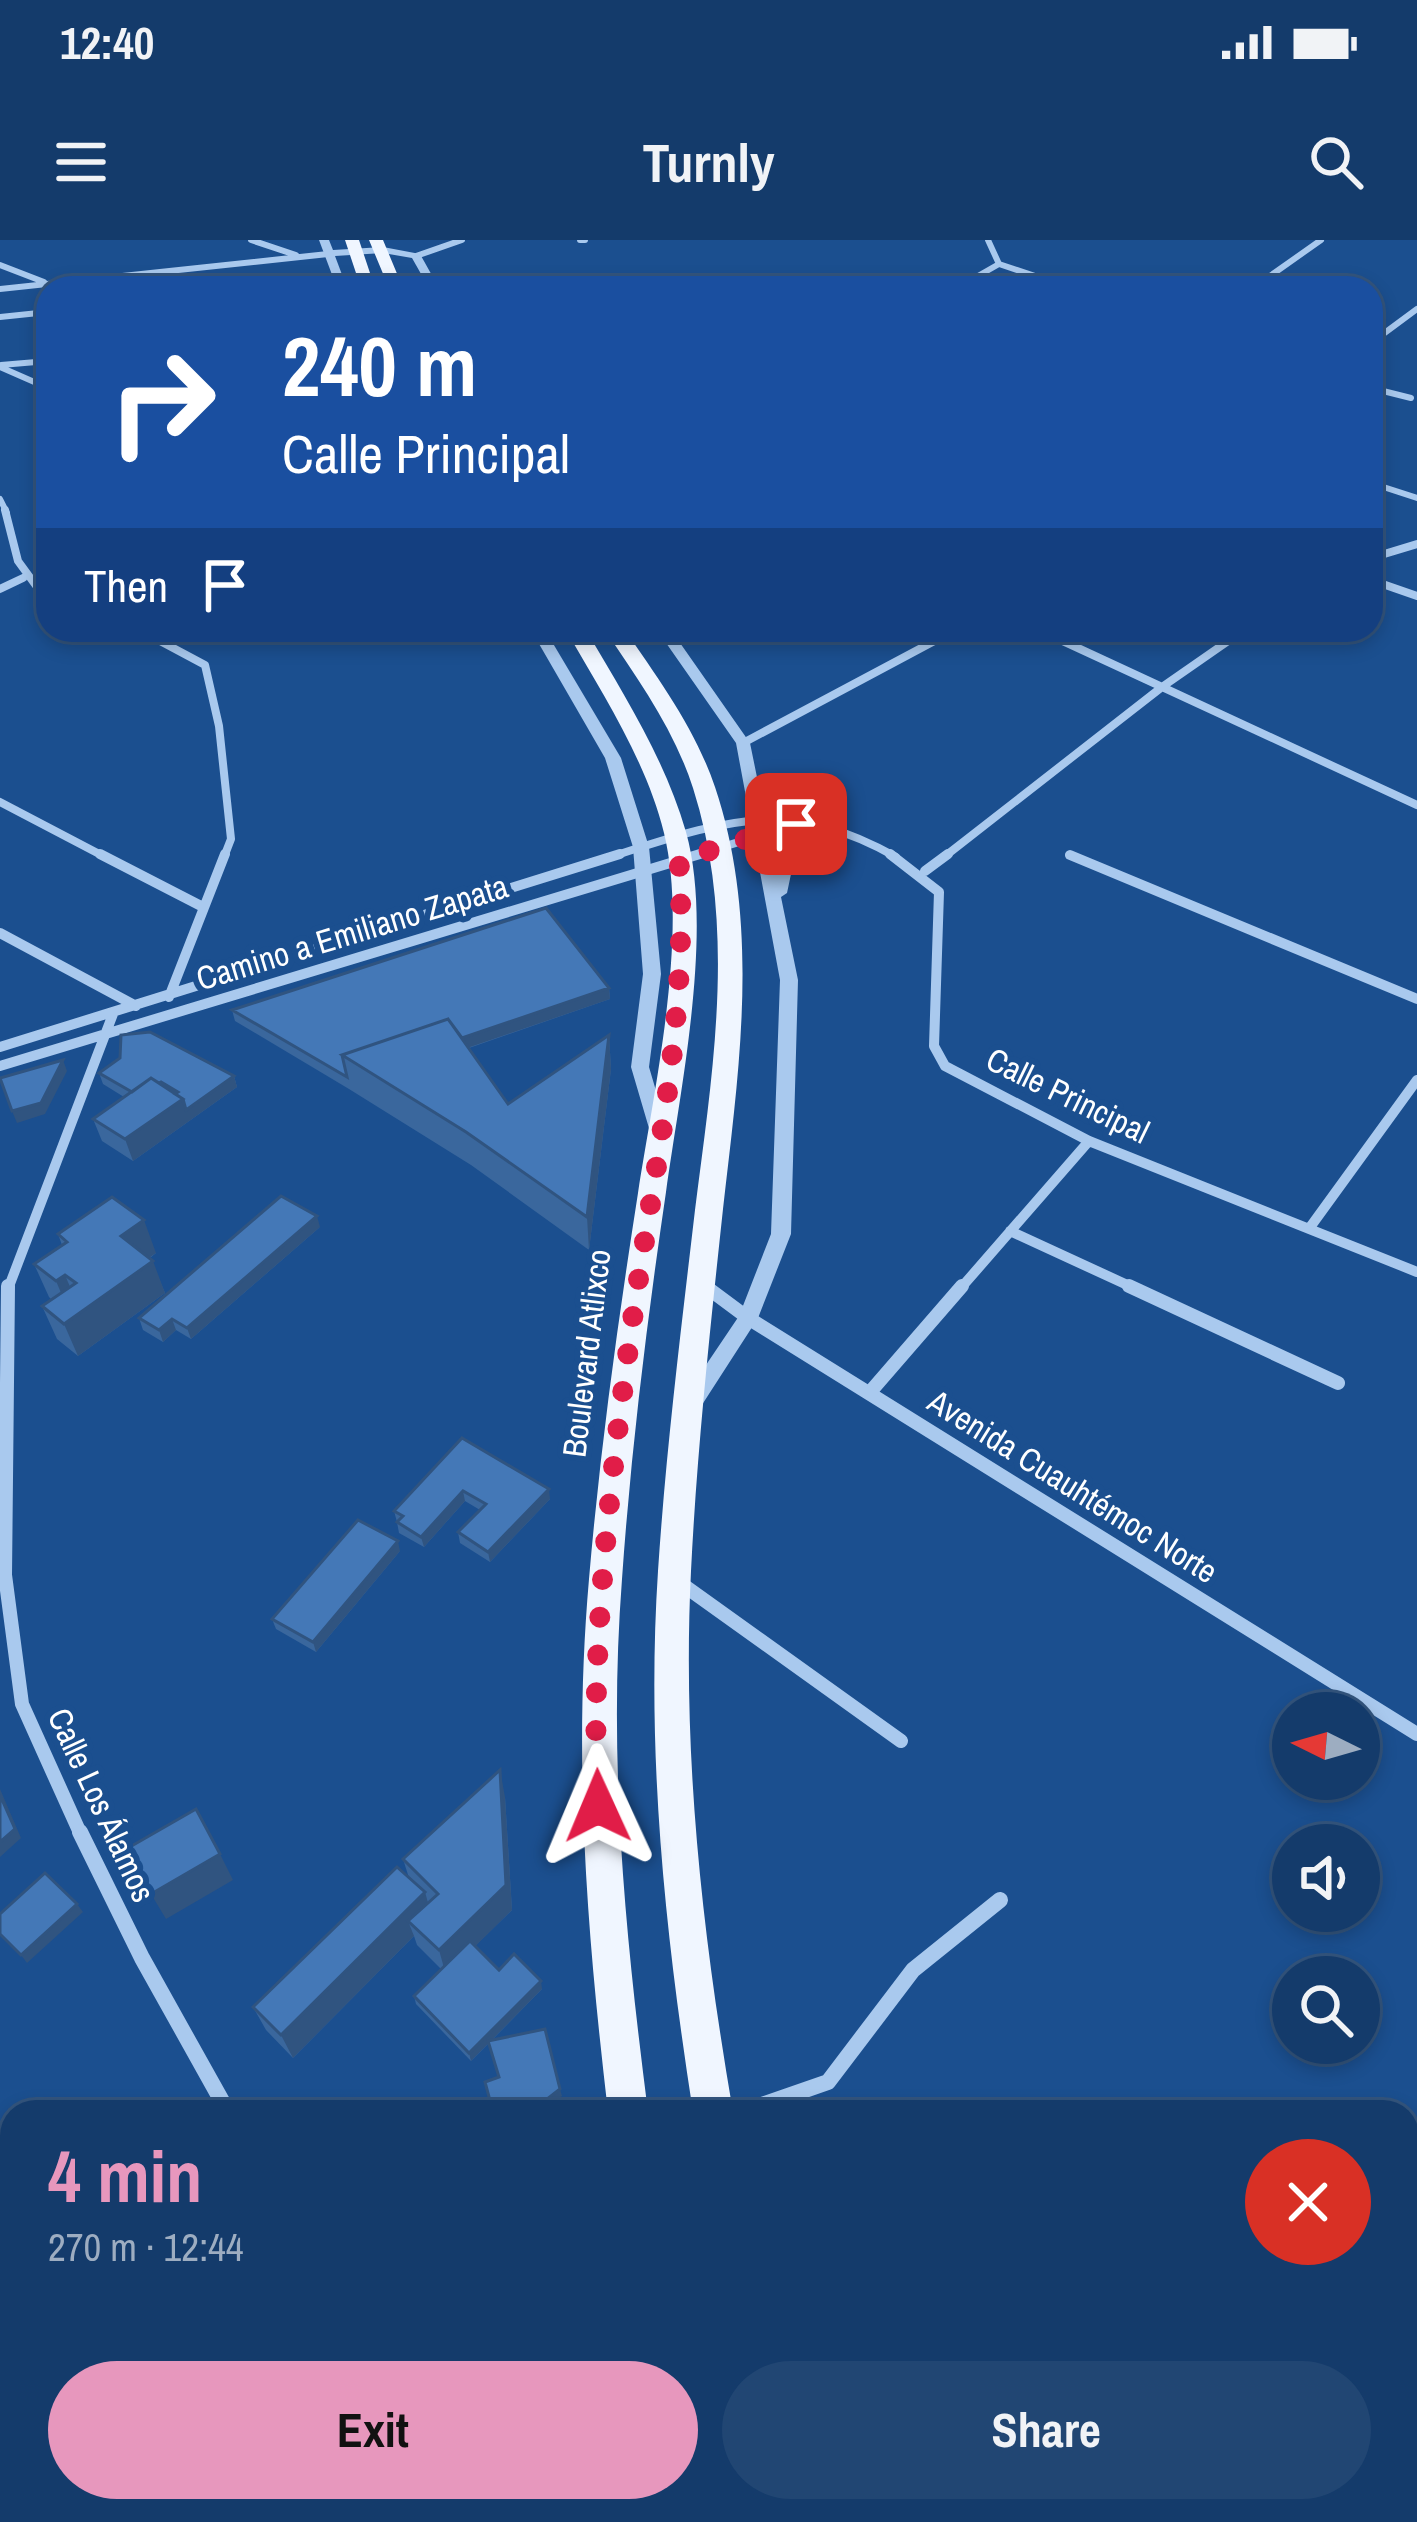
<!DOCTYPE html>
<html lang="en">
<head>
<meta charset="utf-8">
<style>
	:root { --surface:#143b6b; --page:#214673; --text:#f1f3f6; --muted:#9dadc1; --line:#33557e; --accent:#e797bd }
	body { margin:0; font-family:"Archivo Narrow",sans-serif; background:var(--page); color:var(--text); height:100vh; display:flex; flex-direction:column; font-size:45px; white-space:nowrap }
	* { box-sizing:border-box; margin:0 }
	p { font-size:39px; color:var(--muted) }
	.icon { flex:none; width:66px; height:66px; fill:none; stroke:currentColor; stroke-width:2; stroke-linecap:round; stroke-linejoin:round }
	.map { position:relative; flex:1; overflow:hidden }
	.details { position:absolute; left:0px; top:1860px; width:1419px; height:423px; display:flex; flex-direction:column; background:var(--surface); border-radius:36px 36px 0 0; box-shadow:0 6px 18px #0003,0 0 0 3px var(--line) }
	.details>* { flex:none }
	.top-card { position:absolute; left:36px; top:36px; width:1347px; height:366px; border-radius:36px; box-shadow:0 6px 18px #0003,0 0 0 3px var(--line); background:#1a4fa0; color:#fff; overflow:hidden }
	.needle { width:78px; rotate:275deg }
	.fabs { position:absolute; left:1272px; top:1452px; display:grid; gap:24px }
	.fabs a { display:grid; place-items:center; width:108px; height:108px; border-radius:50%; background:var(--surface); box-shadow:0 6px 18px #0003,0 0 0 3px var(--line); font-size:60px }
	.pin { position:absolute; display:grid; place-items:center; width:102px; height:102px; color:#fff; margin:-51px; border-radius:24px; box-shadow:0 6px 18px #0006 }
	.me { position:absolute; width:132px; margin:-66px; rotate:359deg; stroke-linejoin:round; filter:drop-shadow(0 0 9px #0008) }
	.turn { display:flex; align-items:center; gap:42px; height:252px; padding:0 48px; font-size:54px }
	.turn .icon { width:156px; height:156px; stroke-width:2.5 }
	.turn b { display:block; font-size:84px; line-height:102px }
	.then { display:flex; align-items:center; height:114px; padding:0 48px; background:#0003; gap:24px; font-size:45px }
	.round { display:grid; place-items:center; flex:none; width:126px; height:126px; border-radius:63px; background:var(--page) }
	.overview { display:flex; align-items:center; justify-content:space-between; height:204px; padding:0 48px }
	h1 { font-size:72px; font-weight:800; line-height:90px; color:var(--accent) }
	.primary-button { display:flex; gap:24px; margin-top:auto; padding:24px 48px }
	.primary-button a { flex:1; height:138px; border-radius:72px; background:var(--accent); color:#111; font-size:48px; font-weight:800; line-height:138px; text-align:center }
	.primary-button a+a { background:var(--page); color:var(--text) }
	.status { display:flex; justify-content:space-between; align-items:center; height:84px; padding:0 60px; background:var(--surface); direction:ltr }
	.status svg { height:33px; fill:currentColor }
	header { display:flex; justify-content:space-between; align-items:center; height:156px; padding:0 48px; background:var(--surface); font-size:54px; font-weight:800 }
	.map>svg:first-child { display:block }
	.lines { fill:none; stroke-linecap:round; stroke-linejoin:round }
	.minor-far4 { stroke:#a9c9ee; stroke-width:6 }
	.minor-far3 { stroke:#a9c9ee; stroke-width:8 }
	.minor-far2 { stroke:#a9c9ee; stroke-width:10 }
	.minor-far1 { stroke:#a9c9ee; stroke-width:14 }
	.minor { stroke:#a9c9ee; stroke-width:16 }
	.tertiary { fill:#a9c9ee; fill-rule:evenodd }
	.primary { fill:#f0f6ff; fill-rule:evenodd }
	.wall { fill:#3a679d }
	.shaded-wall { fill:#305480 }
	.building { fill:#4478b7; stroke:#305480; stroke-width:3 }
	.route { stroke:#e11d48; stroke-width:21; stroke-dasharray:0 37.8 }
	.labels { text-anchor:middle; stroke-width:12; stroke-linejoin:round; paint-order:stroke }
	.street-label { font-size:33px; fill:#fff; stroke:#1b4f8f }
</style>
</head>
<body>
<div class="status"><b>12:40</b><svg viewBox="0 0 49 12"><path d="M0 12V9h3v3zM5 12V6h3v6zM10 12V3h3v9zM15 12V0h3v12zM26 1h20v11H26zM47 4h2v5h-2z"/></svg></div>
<header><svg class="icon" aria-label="menu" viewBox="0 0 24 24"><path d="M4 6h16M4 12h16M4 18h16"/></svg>Turnly<svg class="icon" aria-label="search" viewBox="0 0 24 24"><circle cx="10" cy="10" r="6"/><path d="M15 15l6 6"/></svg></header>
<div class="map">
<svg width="1417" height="2282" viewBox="0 0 1417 2282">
	<rect width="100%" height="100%" fill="#1b4f8f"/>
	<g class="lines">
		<path class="minor-far4" d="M251 0 296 15
			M580 0H585
			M988 0 999 24 1071 48
			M416 16 462 0
			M0 25 44 42
			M957 48 999 24
			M1253 48 1321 0
			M0 49 328 14
			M0 77 48 72
			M1371 103 1417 69
			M1 125 48 121
			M0 127 48 148
			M1371 148 1411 158
			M1371 243 1417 258
			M0 259 7 273"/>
		<path class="minor-far3" d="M5 270 18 321 48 362
			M1371 318 1417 304
			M1371 340 1417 356
			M0 349 23 338
			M1039 390 1417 565
			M147 394 205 425 219 486 231 599 224 617
			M743 503 955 390
			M0 562 105 617
			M610 617C721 582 786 555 896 617
			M690 617 794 585
			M944 617 1162 447 1244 390"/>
		<path class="minor-far2" d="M100 614 203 667
			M890 614 939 652 934 806 945 826 1089 901 1417 1032
			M1070 615 1417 759
			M925 631 948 614
			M0 693 136 766
			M169 757 225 614
			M0 807 620 614
			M0 826 700 614
			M1311 986 1417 840
			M1010 991 1136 1049
			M702 1044 709 1049
			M8 1049 113 774
			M960 1049 1089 901"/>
		<path class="minor-far1" d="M8 1046 5 1335 22 1464 81 1595
			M705 1046 748 1078 1417 1494
			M1129 1046 1338 1143
			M871 1151 962 1046
			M679 1342 901 1501"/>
		<path class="minor" d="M80 1592 142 1718 228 1872
			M742 1872 828 1842 913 1730 1000 1660
			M478 2271 486 2282
			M505 2282 513 2271"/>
		<path class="tertiary" d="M319 0H329L333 10 383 7 420 14 439 48H429L412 18 383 13 335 16 347 48H337Z
			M531 390H545L621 518 649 607 661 734 649 827 669 895 660 901 651 895 631 827 643 734 633 607 605 518Z
			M657 390H671L750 503 776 630 780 616 810 583 816 581 824 586 794 620 787 653 781 657 798 740 791 994 758 1078 698 1171H682L679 1165 739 1076 771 994 780 740 736 503Z"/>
		<path class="primary" d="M345 0H359L375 48H361Z
			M369 0H383L403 48H389Z
			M566 390H586C624 455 665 519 686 592 714 692 680 850 666 952 647 1081 631 1210 622 1339 608 1521 625 1692 648 1872H608C587 1692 573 1521 589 1339 600 1210 618 1081 638 953 654 849 689 695 664 593 646 520 603 455 566 390Z
			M605 390H625C659 440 695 488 715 547 761 684 739 829 723 969 710 1090 697 1210 691 1331 682 1514 702 1691 733 1872H693C665 1691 646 1514 658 1331 666 1210 681 1090 695 970 713 829 737 686 693 548 674 489 639 441 605 390Z
			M706 2271H752L756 2282H710Z
			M813 2271H859L863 2282H817Z"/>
	</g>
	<path class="wall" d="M609 748 610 759 469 808 508 864 609 795 611 829 589 1010 471 925 349 849 235 781 232 770Z
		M99 833 234 836 237 847 133 921 102 901 93 879 124 857 103 844Z
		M320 987 191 1099 176 1090 163 1102 143 1090 139 1078Z
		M58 994 156 1013 150 1018 165 1053 78 1116 57 1099 42 1066 52 1060 49 1057 34 1024 62 1005Z
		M462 1198 550 1259 490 1322 460 1303 458 1292 480 1270 465 1261 424 1307 399 1293 397 1282 394 1271Z
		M400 1311 316 1412 276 1389 272 1379Z
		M505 1557 512 1670 475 1706 499 1730 542 1749 492 1800 562 1856 499 1837 489 1803 471 1821 416 1764 414 1756 441 1729 417 1705 414 1696 293 1818 266 1790 253 1767 409 1638 403 1619Z"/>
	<path class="shaded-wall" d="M609 748 610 759 380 838 367 831Z
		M609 795 611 829 589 1010 587 977Z
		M63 820 67 831 45 874 17 883 12 871Z
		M234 836 237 847 133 921 125 899 183 859Z
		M317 976 320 987 191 1099 187 1088Z
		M144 980 156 1013 133 1029 121 996Z
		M153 1021 165 1053 78 1116 64 1084Z
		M65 1035 79 1068 70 1074 56 1041Z
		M172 1079 176 1090 163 1102 159 1090Z
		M549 1249 550 1259 490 1322 488 1312Z
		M463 1251 465 1261 424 1307 421 1297Z
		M398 1301 400 1311 316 1412 313 1402Z
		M500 1530 505 1557 512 1670 446 1735 439 1710Z
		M0 1549 21 1598 0 1617Z
		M220 1614 233 1640 166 1679 151 1654Z
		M425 1652 432 1677 408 1681 414 1696 293 1818 281 1795Z
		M77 1664 83 1672 27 1723 21 1715Z
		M541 1741 542 1749 471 1821 469 1813Z
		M560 1849 562 1856 544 1870 542 1863Z
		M407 2271H412L417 2282H412Z"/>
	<path class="building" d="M546 668 609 748 462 798 448 779 342 815 347 837 232 770Z
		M448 779 508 864 609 795 587 977 466 892 342 815Z
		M150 792 234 836 186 870 183 859 175 854 178 852 161 842 159 843 151 838 132 852 99 833 120 818 121 795Z
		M63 820 41 863 12 871 0 838Z
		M151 838 183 859 125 899 93 879Z
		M281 956 317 976 187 1088 172 1079 159 1090 139 1078Z
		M112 957 144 980 121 996 153 1021 64 1084 42 1066 76 1043 65 1035 56 1041 34 1024 67 1002 58 994Z
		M462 1198 549 1249 488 1312 458 1292 486 1264 463 1251 421 1297 397 1282 403 1276 394 1271Z
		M358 1280 398 1301 313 1402 272 1379Z
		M500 1530 506 1645 439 1710 408 1681 438 1654 403 1619Z
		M0 1555 15 1589 0 1602Z
		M196 1569 220 1614 151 1654 128 1608Z
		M397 1627 425 1652 281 1795 253 1767Z
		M45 1633 77 1664 21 1715 0 1694V1674Z
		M470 1701 499 1730 514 1714 541 1741 469 1813 414 1756Z
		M545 1789 560 1849 542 1863 549 1872H493L485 1842 499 1837 488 1801Z
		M0 2039 12 2053V2112L0 2098Z
		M266 2271H312L323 2282H258Z
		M331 2271H407L412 2282H323Z"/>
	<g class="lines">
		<path class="route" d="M598 1566C589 1414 611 1234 632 1083 654 928 689 777 679 620L796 584"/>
	</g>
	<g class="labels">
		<g class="street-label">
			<text transform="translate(352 692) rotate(-17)" y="12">Camino a Emiliano Zapata</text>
			<text transform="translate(1068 855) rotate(26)" y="12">Calle Principal</text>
			<text transform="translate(586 1113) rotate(-83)" y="12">Boulevard Atlixco</text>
			<text transform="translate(1073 1246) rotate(32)" y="12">Avenida Cuauhtémoc Norte</text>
			<text transform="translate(102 1565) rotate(65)" y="12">Calle Los Álamos</text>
		</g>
	</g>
</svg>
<div class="fabs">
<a><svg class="needle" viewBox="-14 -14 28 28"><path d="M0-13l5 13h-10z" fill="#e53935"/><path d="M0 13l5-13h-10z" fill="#9dadc1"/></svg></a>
<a><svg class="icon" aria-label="sound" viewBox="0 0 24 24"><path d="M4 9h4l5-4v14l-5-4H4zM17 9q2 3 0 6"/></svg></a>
<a><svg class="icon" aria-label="search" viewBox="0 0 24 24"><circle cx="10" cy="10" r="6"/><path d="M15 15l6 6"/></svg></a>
</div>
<div class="pin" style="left:796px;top:584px;background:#d93025"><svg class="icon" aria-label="arrive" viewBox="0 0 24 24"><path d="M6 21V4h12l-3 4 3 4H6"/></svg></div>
<svg class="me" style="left:598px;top:1566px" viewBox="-20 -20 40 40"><path d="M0-17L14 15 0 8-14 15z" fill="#e11d48" stroke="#fff" stroke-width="4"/></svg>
<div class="top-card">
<div class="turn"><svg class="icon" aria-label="right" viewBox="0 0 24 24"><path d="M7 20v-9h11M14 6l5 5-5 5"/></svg><div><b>240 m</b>Calle Principal</div></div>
<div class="then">Then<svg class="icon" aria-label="arrive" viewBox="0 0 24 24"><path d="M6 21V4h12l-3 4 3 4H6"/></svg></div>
</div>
<section class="details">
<div class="overview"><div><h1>4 min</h1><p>270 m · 12:44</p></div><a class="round" style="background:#d93025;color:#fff"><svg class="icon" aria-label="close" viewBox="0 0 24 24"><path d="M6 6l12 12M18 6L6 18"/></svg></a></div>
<div class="primary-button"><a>Exit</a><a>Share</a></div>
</section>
</div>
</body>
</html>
